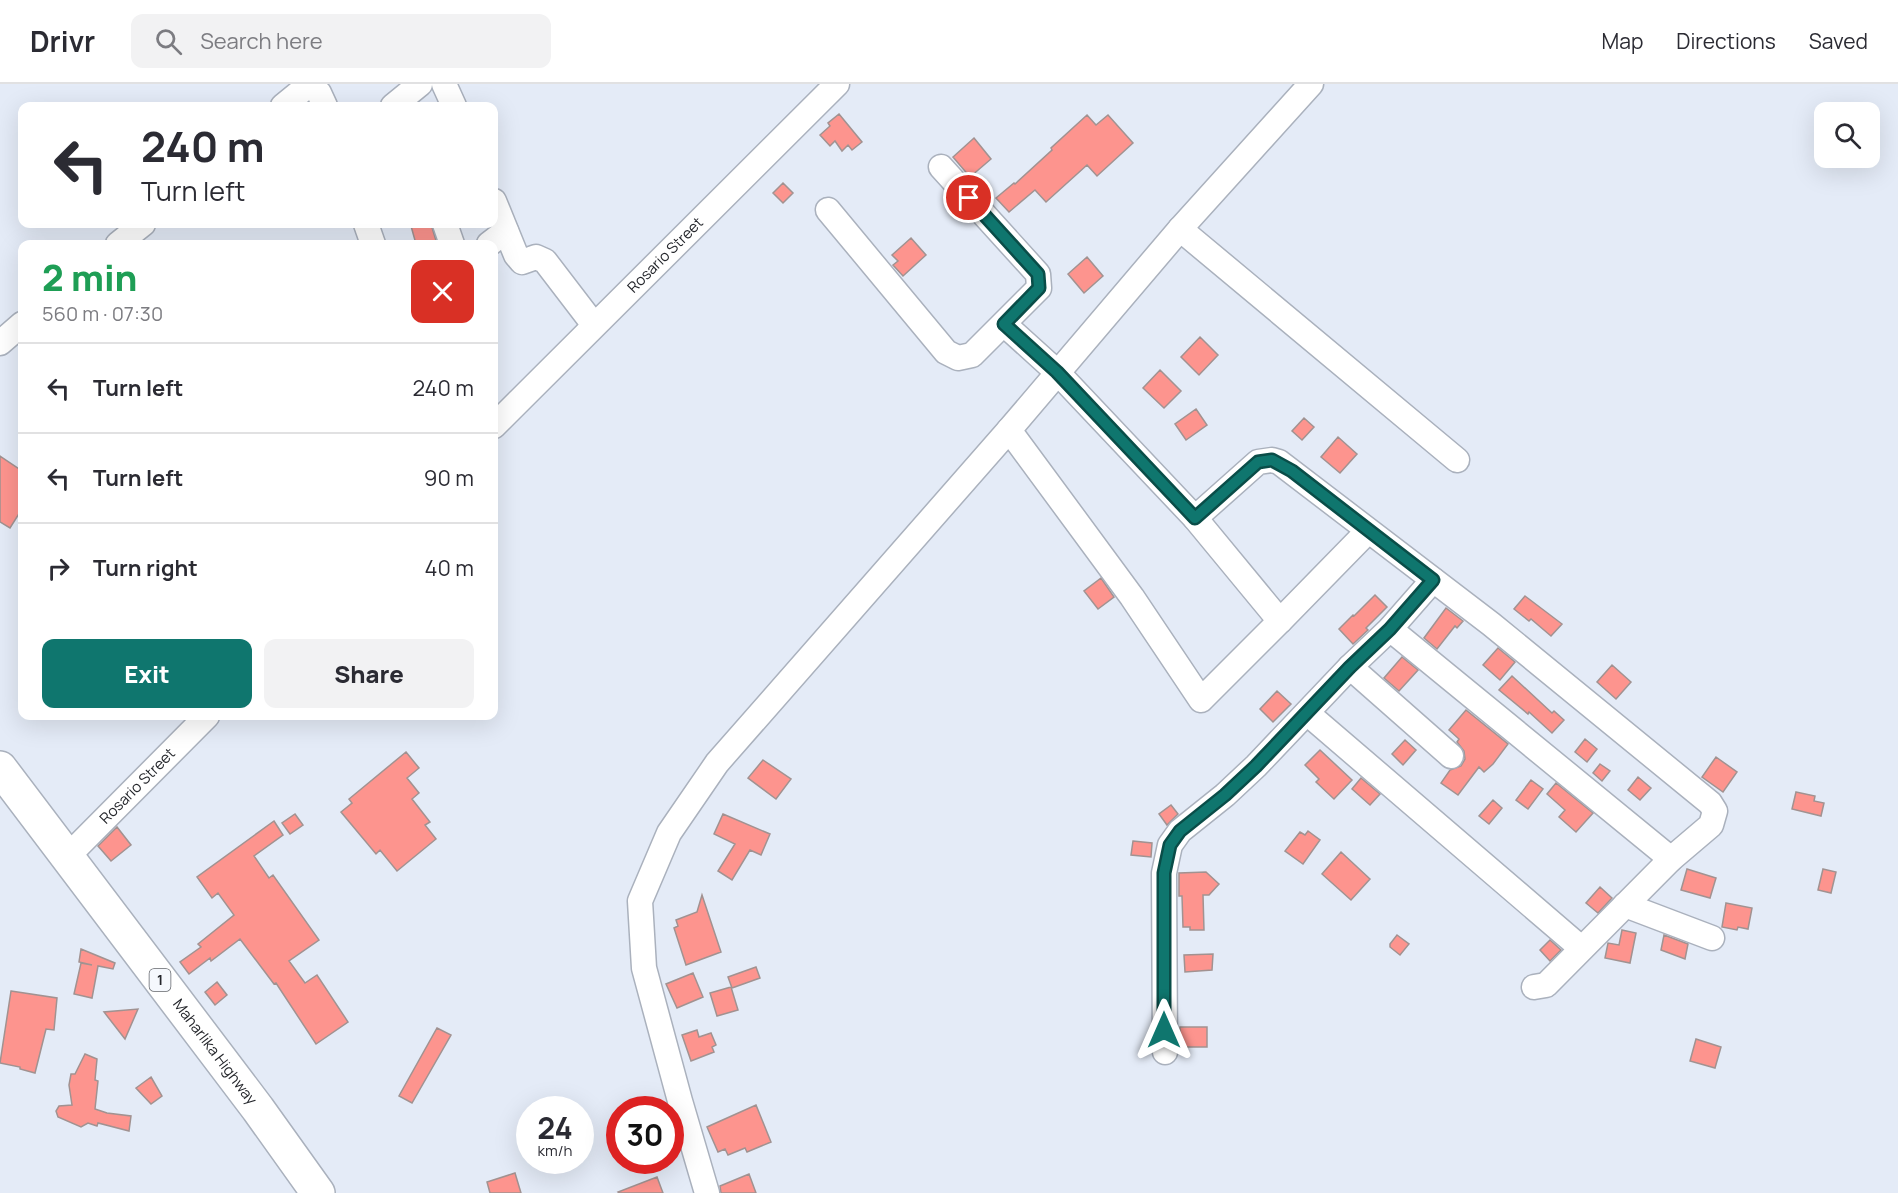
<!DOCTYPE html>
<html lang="en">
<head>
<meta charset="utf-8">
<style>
	:root { --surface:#fff; --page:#f2f2f3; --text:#2b2b33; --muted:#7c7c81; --line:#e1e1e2; --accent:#0f766e }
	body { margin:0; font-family:Manrope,sans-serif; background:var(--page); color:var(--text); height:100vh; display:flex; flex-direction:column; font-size:22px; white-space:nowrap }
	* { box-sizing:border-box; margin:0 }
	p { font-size:20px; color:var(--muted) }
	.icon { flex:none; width:33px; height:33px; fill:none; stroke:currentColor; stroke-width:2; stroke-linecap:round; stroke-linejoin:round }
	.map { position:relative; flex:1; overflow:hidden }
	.side { position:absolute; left:18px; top:156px; width:480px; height:480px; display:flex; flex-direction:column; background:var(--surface); border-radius:12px; box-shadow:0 6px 24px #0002 }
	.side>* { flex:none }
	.hud { position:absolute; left:18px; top:18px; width:480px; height:126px; border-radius:12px; box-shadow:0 6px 24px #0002; background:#fff; color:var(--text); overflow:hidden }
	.fabs { position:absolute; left:1814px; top:18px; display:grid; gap:12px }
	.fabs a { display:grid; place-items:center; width:66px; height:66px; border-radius:12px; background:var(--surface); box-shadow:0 6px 24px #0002; font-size:30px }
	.speed { position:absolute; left:516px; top:1012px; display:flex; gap:12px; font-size:30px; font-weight:700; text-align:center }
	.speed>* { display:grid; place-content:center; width:78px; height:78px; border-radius:50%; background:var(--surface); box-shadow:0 6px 24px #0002; line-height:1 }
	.speed small { font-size:15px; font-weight:400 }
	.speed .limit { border:9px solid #d22; background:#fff; color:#111 }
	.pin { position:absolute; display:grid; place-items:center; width:51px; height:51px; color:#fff; margin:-26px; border:3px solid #fff; border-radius:50%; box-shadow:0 2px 6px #0007 }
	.me { position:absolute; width:66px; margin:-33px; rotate:0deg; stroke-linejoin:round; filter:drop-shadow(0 0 4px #0008) }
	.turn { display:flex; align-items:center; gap:21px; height:126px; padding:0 24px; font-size:27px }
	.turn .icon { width:78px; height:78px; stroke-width:2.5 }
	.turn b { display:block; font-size:42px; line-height:51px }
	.round { display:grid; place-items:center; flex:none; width:63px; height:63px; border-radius:12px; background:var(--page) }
	.overview { display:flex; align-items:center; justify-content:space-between; height:102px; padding:0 24px }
	h1 { font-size:36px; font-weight:800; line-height:45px; color:#1e9e55 }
	.cta { display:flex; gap:12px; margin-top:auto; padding:12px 24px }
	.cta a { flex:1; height:69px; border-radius:12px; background:var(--accent); color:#fff; font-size:24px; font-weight:800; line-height:69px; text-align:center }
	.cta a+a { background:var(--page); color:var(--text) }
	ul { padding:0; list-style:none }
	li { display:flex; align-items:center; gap:18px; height:90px; padding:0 24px; border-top:2px solid var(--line) }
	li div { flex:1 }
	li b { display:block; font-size:22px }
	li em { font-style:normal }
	header { display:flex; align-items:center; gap:36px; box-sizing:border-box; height:84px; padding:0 30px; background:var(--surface); border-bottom:2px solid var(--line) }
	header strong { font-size:28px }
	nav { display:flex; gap:33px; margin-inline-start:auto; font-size:21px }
	.search { width:420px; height:54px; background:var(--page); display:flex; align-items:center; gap:15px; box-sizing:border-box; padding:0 21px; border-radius:12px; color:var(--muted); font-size:22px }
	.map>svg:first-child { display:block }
	.building { fill:#fd948e; stroke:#a19291; stroke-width:1.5 }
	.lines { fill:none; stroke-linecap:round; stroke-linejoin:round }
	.minor-casing { stroke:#aab1bd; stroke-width:27 }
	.highway-casing { stroke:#aab1bd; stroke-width:36 }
	.minor { stroke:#fff; stroke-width:24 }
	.highway { stroke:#fff; stroke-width:33 }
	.route-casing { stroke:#0a4d48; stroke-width:15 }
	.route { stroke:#0f766e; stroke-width:10 }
	.labels { text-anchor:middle; stroke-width:6; stroke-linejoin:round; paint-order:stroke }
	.shield { fill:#f5f8fd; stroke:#63666b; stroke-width:1.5 }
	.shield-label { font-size:14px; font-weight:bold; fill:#25272c }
	.street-label { font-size:15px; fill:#25272c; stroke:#f5f8fd }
</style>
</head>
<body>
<header>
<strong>Drivr</strong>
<div class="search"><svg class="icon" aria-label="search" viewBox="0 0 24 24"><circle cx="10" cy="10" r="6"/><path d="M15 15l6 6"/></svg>Search here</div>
<nav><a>Map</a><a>Directions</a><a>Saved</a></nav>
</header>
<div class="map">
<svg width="1898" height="1109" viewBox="0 0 1898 1109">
	<rect width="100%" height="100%" fill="#e4ebf7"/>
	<path class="building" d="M839 30 862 58 852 66 848 61 842 67 835 57 830 62 820 51 830 42 828 39Z
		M1087 31 1096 41 1108 31 1133 59 1097 92 1087 81 1046 118 1035 106 1009 128 996 114 1014 99 1015 100 1052 66 1051 64Z
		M974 54 991 75 970 93 953 73Z
		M783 99 793 109 783 119 773 109Z
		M419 140H431L437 160H416L411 142Z
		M911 154 926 171 903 192 893 181 898 177 892 171Z
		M1087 173 1103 192 1084 209 1068 190Z
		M1200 253 1218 271 1199 291 1181 273Z
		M1160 286 1181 307 1164 324 1143 304Z
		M1196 325 1207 341 1186 356 1175 340Z
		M1304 334 1314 343 1302 356 1292 347Z
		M1338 353 1357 370 1340 389 1321 373Z
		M0 372 22 387V425L10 444 0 438Z
		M1101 494 1114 513 1098 525 1084 507Z
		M1375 511 1387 523 1366 544 1368 546 1353 560 1339 545 1353 531 1354 532Z
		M1525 512 1562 540 1551 552 1531 535 1529 537 1514 525Z
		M1446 524 1463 537 1457 544 1455 542 1437 565 1424 554Z
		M1498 564 1515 578 1500 596 1483 581Z
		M1402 573 1418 586 1399 607 1384 594Z
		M1612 581 1631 598 1616 615 1597 598Z
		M1512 592 1552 629 1554 627 1564 636 1552 649 1529 628 1528 630 1499 606Z
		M1277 607 1291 620 1273 638 1260 625Z
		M1466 626 1508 660 1493 680 1484 688 1479 683 1458 711 1441 699 1450 686 1461 682 1465 675 1464 667 1457 658 1459 655 1449 646Z
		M1585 655 1597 665 1587 678 1575 668Z
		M1405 656 1416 666 1403 681 1392 670Z
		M1320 666 1352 696 1334 715 1316 698 1319 695 1305 681Z
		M406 668 419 684 407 694 419 709 412 715 430 738 425 741 436 755 397 787 380 766 376 770 341 728 352 719 349 715Z
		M1716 673 1737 688 1723 708 1702 693Z
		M763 676 791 695 776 715 748 694Z
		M1600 680 1610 687 1602 697 1593 689Z
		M1638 693 1651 704 1640 716 1628 706Z
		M1361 694 1380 710 1370 721 1352 705Z
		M1531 696 1543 705 1528 725 1516 716Z
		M1556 699 1593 729 1576 748 1559 733 1565 726 1547 710Z
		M1796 708 1815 712 1814 717 1824 719 1821 732 1792 725Z
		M1493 716 1502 724 1489 740 1479 732Z
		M1171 721 1178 730 1167 741 1159 730Z
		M295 730 303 741 290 750 282 739Z
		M723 730 770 750 761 771 750 766 732 796 718 787 735 760 714 750Z
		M274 737 283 751 254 772 269 794 273 791 319 856 289 877 305 899 317 891 348 938 316 960 276 899 274 900 240 855 211 877 210 874 189 890 180 878 201 863 198 860 234 831 218 809 212 814 197 793Z
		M117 743 131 761 111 777 98 762Z
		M1308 747 1320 756 1303 780 1285 767 1300 748 1305 751Z
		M1133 757 1152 759 1151 773 1131 771Z
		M1341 768 1370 795 1351 816 1322 790Z
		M1687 785 1716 794 1710 814 1681 806Z
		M1823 785 1836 788 1831 809 1818 806Z
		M1206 788 1219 800 1209 811H1203L1204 846H1190V843H1183L1182 812H1179V789Z
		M1600 803 1612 814 1598 829 1586 819Z
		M702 811 721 868 686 881 674 844 678 842 676 836 697 828Z
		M1726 819 1752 824 1748 845 1738 843 1737 846 1722 843Z
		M1622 846 1636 849 1630 879 1605 874 1608 859 1619 861Z
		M1397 851 1409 860 1400 871 1390 863V860Z
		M1664 851 1688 860 1685 875 1661 866Z
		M1550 856 1561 866 1550 877 1540 866Z
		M81 865 115 879 113 885 98 882 92 914 74 910 81 879 92 881 79 878Z
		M1213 870 1212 886 1185 888 1184 871Z
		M756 883 760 894 732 904 728 893Z
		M693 889 703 913 677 924 666 900Z
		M217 898 227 911 215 921 205 908Z
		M731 903 738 926 717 932 710 909Z
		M11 907 57 914 54 946 46 945 35 989 20 985V983L0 979Z
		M138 925 125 955 104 928Z
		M1180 943H1207V963H1180Z
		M437 944 451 951 412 1019 399 1012Z
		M697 946 699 953 711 949 716 961 712 963 714 968 691 977 682 951Z
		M1696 955 1721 963 1715 984 1690 977Z
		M85 970 97 975 95 996 98 997 95 1025 107 1029 131 1032 129 1047 98 1039 97 1042 88 1039 81 1043 58 1033 56 1027 59 1022 72 1021 69 1001 71 990H75Z
		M151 993 162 1012 151 1020 136 1004Z
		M756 1021 771 1058 747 1068 745 1064 728 1071 725 1065 718 1068 707 1043Z
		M515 1089 521 1109H490L487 1098Z
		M749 1090 756 1109H721L720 1102Z
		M657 1093 663 1109H619L618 1108Z"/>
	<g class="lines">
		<g class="minor-casing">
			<g id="minor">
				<path d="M444 0 454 22"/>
				<path d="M319 9 325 22"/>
				<path d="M283 22 310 0"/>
				<path d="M393 22 420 0"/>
				<path d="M494 117 516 171 522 178 536 173 545 177 594 241"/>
				<path d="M828 126 946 268 958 274 972 271 1039 204 1038 190 941 83"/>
				<path d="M366 140 373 160"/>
				<path d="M445 140 452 160"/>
				<path d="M1180 145 1457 376"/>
				<path d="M118 160 143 140"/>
				<path d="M489 160 506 147"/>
				<path d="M1004 240 1057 288 1195 434 1258 378 1272 376 1279 378 1491 540 1710 719 1715 727 1711 741 1671 775 1546 901 1534 903"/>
				<path d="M0 259 22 240"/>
				<path id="s1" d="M494 342 837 0"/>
				<path d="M1009 346 1132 513 1201 616 1280 537"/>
				<path d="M1195 434 1280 537 1368 447"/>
				<path d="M1390 545 1671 775"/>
				<path d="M1350 583 1451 672"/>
				<path d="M1307 629 1581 864"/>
				<path id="s2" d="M67 773 207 632"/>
				<path d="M1625 821 1712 854"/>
				<path d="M1165 968 1164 789 1170 761 1180 747 1225 711 1256 682 1350 583 1390 545 1433 496"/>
				<path d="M707 1109 680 1017 644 884 640 817 669 749 717 679 1009 346 1180 145 1311 0"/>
			</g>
		</g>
		<g class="highway-casing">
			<g id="highway">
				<path id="s3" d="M0 684 258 1025 318 1109"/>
			</g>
		</g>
		<use href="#minor" class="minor"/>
		<use href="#highway" class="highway"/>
	</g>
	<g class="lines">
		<g class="route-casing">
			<path id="route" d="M969 114 1038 190 1039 204 1004 240 1057 288 1195 434 1258 378 1272 376 1292 387 1433 496 1390 545 1350 583 1256 682 1225 711 1180 747 1170 761 1164 789V946"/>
		</g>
		<use href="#route" class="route"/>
	</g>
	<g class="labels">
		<rect class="shield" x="149.5" y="885" width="21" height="22" rx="4.5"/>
		<g class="shield-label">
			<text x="160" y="901">1</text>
		</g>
		<g class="street-label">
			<text dy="5" stroke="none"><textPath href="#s1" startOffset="242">Rosario Street</textPath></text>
			<text dy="5" stroke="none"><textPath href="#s2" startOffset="100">Rosario Street</textPath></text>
			<text dy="5" stroke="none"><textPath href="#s3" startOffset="356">Maharlika Highway</textPath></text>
		</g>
	</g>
</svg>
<div class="fabs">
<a><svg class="icon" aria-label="search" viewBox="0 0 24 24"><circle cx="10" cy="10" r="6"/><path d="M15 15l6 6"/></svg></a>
</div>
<div class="speed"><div>24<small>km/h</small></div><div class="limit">30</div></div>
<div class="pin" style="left:969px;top:114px;background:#d93025"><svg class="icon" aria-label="arrive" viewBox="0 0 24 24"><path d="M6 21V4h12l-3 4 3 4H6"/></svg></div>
<svg class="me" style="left:1164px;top:946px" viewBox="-20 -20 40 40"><path d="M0-17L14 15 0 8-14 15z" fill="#0f766e" stroke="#fff" stroke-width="4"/></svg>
<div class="hud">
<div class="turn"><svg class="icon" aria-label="left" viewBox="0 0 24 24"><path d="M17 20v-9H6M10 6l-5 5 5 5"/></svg><div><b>240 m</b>Turn left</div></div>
</div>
<section class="side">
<div class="overview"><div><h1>2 min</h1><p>560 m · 07:30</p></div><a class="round" style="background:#d93025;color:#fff"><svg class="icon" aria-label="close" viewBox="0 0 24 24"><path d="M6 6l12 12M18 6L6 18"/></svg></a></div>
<ul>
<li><svg class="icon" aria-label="left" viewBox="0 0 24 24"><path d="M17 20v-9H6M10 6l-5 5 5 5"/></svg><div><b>Turn left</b></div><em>240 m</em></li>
<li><svg class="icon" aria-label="left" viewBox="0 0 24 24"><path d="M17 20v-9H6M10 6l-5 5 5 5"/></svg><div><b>Turn left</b></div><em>90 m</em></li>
<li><svg class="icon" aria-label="right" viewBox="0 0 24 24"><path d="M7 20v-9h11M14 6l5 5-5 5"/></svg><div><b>Turn right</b></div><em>40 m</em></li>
</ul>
<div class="cta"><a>Exit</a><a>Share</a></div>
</section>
</div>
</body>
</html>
